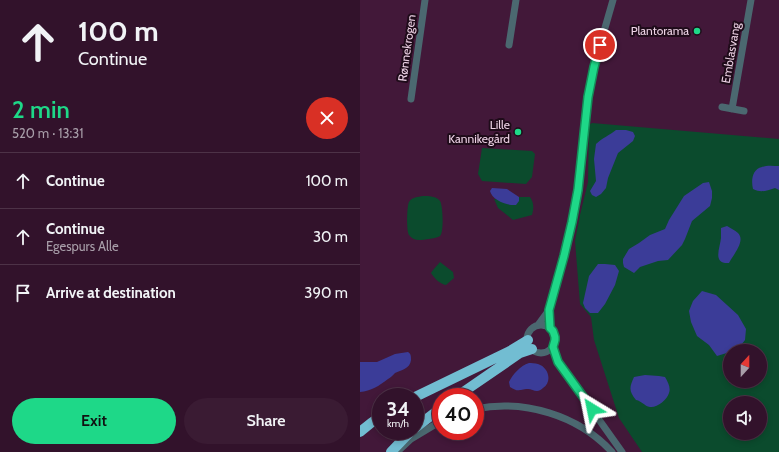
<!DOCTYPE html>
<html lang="en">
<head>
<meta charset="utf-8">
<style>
	:root { --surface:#32122b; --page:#3a1b33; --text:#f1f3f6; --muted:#a89ea9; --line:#4d3247; --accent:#1ed888 }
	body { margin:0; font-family:Cabin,sans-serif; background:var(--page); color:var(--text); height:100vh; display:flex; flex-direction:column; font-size:15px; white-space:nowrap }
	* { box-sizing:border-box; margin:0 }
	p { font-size:13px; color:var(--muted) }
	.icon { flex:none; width:22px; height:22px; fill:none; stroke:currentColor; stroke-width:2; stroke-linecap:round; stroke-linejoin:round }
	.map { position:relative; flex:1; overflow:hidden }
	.drawer { display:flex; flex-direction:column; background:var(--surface); width:360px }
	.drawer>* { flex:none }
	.hud { background:#32122b; color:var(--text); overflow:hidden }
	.needle { width:26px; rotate:21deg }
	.tools { position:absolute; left:363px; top:344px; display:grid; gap:8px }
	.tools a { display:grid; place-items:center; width:44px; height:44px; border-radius:50%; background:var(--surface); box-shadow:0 2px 6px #0003,0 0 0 1px var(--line); font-size:20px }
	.speed { position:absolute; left:12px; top:388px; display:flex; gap:8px; font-size:20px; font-weight:700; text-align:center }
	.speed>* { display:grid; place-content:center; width:52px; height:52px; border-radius:50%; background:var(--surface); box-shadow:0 2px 6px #0003,0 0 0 1px var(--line); line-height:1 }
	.speed small { font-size:10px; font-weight:400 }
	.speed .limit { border:6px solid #d22; background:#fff; color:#111 }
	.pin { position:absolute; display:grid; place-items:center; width:34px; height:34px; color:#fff; margin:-17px; border:2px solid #fff; border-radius:50%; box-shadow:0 1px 4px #0007 }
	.me { position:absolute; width:44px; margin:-22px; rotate:325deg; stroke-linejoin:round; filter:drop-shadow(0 0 3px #0008) }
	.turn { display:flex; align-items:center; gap:14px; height:84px; padding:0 12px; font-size:18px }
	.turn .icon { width:52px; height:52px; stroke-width:2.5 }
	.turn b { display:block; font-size:28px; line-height:34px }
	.round { display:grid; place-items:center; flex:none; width:42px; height:42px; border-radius:21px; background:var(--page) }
	.head { display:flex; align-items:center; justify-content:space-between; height:68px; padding:0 12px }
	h1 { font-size:24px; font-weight:600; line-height:30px; color:var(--accent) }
	.primary-button { display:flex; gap:8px; margin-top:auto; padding:8px 12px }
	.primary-button a { flex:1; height:46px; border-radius:24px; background:var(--accent); color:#111; font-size:16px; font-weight:600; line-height:46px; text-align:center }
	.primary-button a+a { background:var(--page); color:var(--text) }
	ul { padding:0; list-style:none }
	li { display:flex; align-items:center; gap:12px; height:56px; padding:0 12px; border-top:1px solid var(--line) }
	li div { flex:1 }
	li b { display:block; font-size:15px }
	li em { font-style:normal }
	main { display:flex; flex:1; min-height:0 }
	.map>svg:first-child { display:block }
	.green { fill:#0b4b2d; fill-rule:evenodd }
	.water { fill:#3b3c98 }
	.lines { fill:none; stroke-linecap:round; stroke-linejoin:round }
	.minor { stroke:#4b6870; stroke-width:7 }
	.highway { stroke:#72bdd2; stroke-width:10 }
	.route-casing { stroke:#148c58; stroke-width:10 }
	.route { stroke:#1ed888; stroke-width:7 }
	.poi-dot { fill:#1ed888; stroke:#1e0b19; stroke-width:1.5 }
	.labels { text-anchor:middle; stroke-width:4; stroke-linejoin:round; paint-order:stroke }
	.poi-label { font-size:12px; fill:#edd2e5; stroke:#1e0b19; text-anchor:end }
	.street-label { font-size:12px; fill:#edd2e5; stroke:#1e0b19 }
</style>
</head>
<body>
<main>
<section class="drawer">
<div class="hud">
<div class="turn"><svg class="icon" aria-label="ahead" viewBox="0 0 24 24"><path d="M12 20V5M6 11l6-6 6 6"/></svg><div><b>100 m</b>Continue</div></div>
</div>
<div class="head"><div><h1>2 min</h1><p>520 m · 13:31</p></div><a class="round" style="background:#d93025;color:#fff"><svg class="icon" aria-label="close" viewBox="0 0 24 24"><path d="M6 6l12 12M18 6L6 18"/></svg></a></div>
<ul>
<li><svg class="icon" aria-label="ahead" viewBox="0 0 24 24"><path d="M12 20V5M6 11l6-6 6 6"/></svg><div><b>Continue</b></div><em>100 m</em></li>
<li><svg class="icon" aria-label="ahead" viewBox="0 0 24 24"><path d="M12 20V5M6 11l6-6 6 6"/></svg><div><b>Continue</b><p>Egespurs Alle</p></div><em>30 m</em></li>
<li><svg class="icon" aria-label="arrive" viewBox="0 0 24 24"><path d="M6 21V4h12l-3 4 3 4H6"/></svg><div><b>Arrive at destination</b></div><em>390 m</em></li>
</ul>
<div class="primary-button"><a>Exit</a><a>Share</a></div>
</section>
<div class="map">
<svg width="419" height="452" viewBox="0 0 419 452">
	<rect width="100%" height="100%" fill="#421839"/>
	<path class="green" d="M232 123 419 139V452H282L259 418 234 340 231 317 220 304 215 241 220 215 228 182 229 125ZM370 351H400V381H370ZM370 403H400V433H370Z
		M122 148 172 151 175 154 172 177 166 184 122 181 118 174Z
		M63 196C69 196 76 196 80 201 83 205 84 233 80 236 78 238 63 240 59 240 55 240 51 238 49 235 46 231 47 205 49 202 52 197 58 197 63 196Z
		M159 197H170C174 203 174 208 172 215L153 220 138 208 134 199 159 201Z
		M80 262 93 272 94 278 86 285C80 284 75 279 71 273L73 270Z"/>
	<path class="water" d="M256 130H266L273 132 275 136 273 141 258 153 248 178 246 188 241 194 236 197 232 195 230 191 236 181 234 159 236 144C242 138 250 135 256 130Z
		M419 166V190L415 188C406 191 401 193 393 189 391 181 392 169 402 167 407 165 414 166 419 166Z
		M349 182 352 191V198L350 206 332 221 325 239 322 245 308 260 298 261 280 267 274 273 264 267 263 263V259L269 249 279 243 290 235 305 229 309 220 324 196 343 183Z
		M132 188 147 189 159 197V201L156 205C147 206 132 200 130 191Z
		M367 226C370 228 375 230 378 233 386 241 373 255 369 263 352 264 360 248 361 238 361 235 361 232 361 228Z
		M238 264H245L255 265 259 271 255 285 245 304 238 313H230L225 308 223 303 229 276Z
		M342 291 356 295 378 315 386 329 385 340 378 349 370 351V352L357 356 349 345 337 336 331 322 329 311 333 301Z
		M48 352C51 354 51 356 51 360 50 369 41 370 35 373 33 375 30 378 28 379 19 386 11 391 0 392V362H17L35 354Z
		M169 363C171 363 175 363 178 364 188 367 193 381 183 388 181 390 179 391 177 391 174 391 171 389 168 389 159 389 159 393 150 387L149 382C153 374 160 366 169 363Z
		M285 375 299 376 305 377C308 382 311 388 309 393 307 400 297 408 290 407 284 406 282 401 276 400 269 391 269 388 274 377Z"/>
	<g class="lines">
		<path class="minor" d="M149 45 156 0
			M51 99 65 0
			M362 107 384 111
			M372 109 391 0
			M178 325 189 310 211 230 218 190 228 97 236 59 253 0
			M167 339a14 14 0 1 1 28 0a14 14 0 1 1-28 0Z
			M193 347 198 362 262 452
			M115 409C164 399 218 415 252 452
			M37 452 51 439 81 421"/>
		<path class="highway" d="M55 397 150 351 168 340
			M96 397 160 353 172 349
			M55 428 81 408
			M0 432 11 423 21 416
			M31 452 51 431"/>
	</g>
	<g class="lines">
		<g class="route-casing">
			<path id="route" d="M232 409 198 362 193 347 195 340V337L193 331 190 328 189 310 204 256 212 222 218 190 228 97 234 67 240 45"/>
		</g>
		<use href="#route" class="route"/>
	</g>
	<g class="poi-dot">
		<circle cx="337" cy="31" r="4"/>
		<circle cx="158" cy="132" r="4"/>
	</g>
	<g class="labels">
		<g class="poi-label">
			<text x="329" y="35">Plantorama</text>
			<text x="150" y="129">Lille<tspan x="150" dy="14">Kannikegård</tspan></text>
		</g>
		<g class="street-label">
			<text transform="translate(47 48) rotate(-82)" y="4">Rønnekrogen</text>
			<text transform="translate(371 53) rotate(-80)" y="4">Emblasvang</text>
		</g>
	</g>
</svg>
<div class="tools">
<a><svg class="needle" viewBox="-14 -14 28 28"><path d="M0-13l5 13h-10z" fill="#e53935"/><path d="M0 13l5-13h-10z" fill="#a89ea9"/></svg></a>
<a><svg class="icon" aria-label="sound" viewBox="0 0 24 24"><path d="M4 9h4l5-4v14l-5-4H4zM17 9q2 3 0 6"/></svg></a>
</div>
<div class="speed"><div>34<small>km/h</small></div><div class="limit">40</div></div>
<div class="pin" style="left:240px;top:45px;background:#d93025"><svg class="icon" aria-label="arrive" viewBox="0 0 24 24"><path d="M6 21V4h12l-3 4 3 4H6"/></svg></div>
<svg class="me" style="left:232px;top:409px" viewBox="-20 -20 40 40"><path d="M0-17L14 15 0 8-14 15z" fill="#1ed888" stroke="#fff" stroke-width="4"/></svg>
</div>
</main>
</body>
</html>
